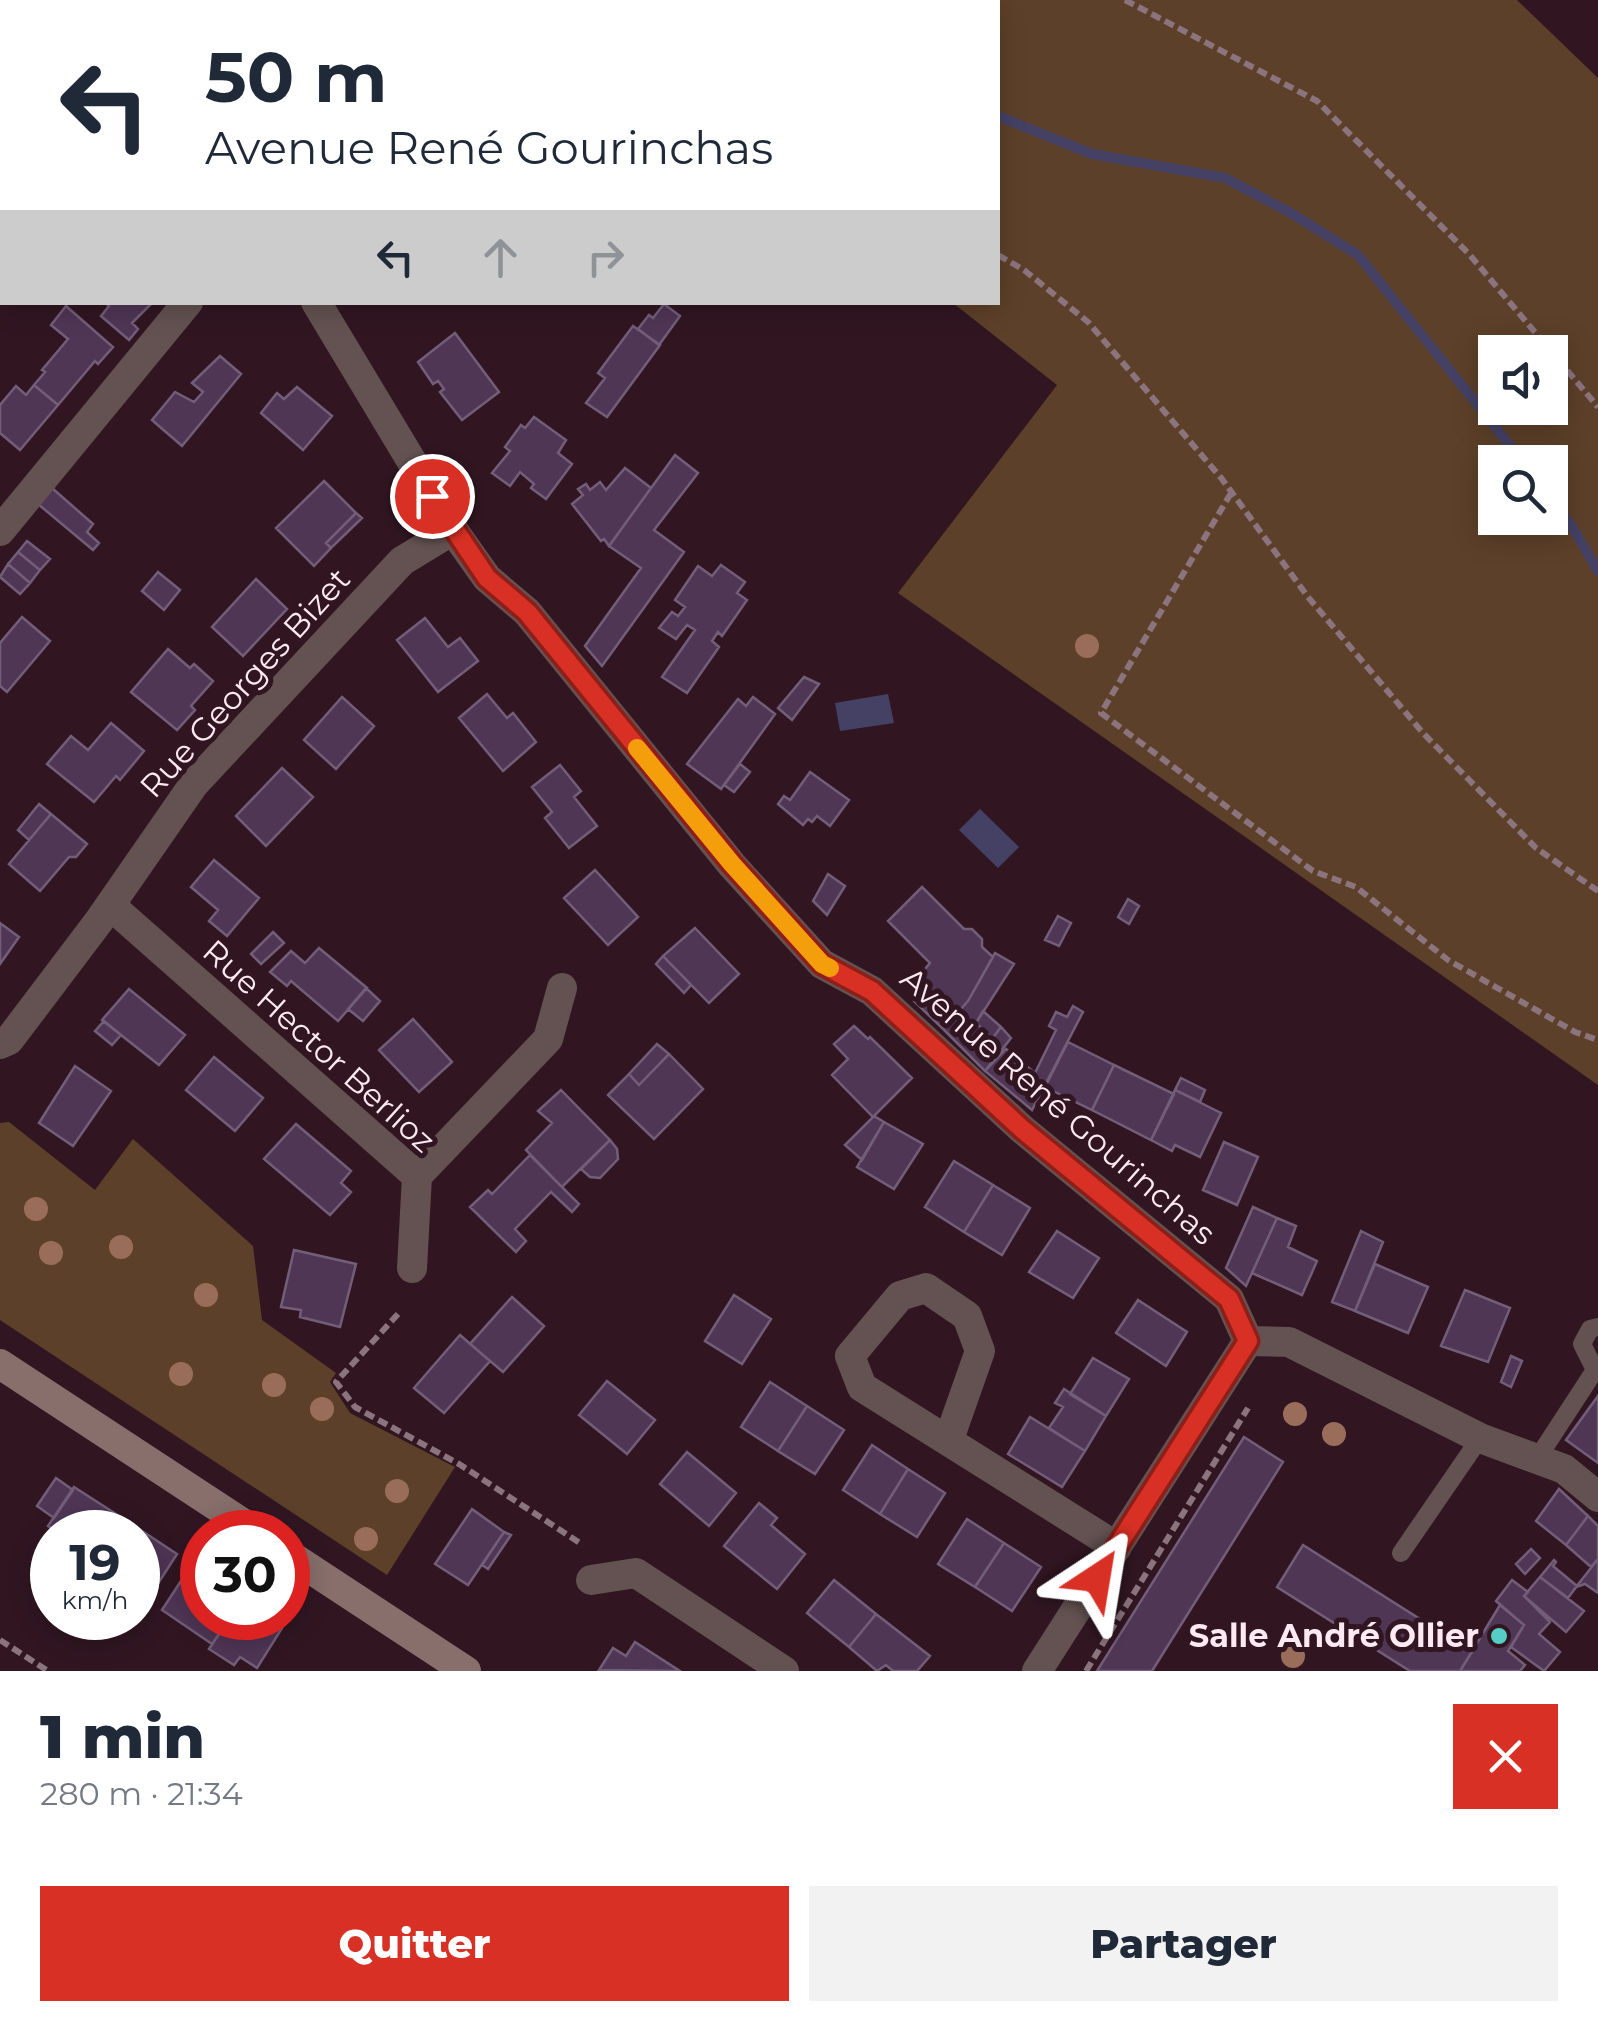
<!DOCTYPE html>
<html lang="fr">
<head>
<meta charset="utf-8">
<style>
	:root { --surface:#fff; --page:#f2f2f3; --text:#1f2937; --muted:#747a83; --accent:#d93025 }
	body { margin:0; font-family:Montserrat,sans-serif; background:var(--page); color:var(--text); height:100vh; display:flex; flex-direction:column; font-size:38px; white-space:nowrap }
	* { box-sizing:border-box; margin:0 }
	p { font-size:32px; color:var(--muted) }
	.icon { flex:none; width:55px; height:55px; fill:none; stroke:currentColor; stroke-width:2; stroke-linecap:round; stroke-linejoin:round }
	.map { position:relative; height:1671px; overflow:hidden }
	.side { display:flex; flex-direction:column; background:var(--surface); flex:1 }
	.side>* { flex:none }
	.guide { position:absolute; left:0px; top:0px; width:1000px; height:305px; box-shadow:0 5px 25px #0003; background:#fff; color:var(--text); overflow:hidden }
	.controls { position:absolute; left:1478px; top:335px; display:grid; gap:20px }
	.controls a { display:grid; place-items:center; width:90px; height:90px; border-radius:0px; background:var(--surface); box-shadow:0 5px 25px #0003; font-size:50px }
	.speed { position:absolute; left:30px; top:1510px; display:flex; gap:20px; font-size:50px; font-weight:700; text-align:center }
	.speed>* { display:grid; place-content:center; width:130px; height:130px; border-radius:50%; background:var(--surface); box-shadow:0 5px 25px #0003; line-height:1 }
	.speed small { font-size:25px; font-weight:400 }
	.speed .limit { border:15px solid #d22; background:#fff; color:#111 }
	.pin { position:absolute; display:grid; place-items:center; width:85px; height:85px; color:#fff; margin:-42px; border:5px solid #fff; border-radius:50%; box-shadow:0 2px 10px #0007 }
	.me { position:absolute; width:110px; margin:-55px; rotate:33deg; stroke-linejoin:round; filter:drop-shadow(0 0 8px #0008) }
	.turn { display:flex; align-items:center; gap:35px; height:210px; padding:0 40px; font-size:45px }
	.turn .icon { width:130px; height:130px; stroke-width:2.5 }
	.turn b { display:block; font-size:70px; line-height:85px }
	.lanes { display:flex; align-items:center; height:95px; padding:0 40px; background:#0003; justify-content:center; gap:50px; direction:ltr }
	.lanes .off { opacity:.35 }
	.round { display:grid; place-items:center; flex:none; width:105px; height:105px; border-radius:0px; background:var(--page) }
	.head { display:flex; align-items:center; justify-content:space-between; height:170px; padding:0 40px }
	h1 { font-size:60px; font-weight:800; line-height:75px }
	.cta { display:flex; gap:20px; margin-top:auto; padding:20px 40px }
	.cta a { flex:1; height:115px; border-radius:0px; background:var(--accent); color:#fff; font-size:40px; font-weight:800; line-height:115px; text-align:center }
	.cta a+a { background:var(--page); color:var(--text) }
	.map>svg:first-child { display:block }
	.green { fill:#5d4029; fill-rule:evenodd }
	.water { fill:#444165 }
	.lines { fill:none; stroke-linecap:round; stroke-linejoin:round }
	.stream { stroke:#444165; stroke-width:10 }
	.building { fill:#4f3655; stroke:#735e79; stroke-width:2.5 }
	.path { stroke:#8c747e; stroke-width:6; stroke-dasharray:10 5; stroke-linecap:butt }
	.service { stroke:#635251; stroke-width:18 }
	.minor { stroke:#635251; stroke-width:30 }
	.tertiary { stroke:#635251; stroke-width:30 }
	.secondary { stroke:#886f6c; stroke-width:30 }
	.tree { fill:#9a6d5a }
	.route-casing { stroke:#8d1f18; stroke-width:25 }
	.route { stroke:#d93025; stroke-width:18 }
	.slow { stroke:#f59e0b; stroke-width:18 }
	.poi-dot { fill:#55cec5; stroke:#311622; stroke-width:4 }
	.labels { text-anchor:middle; stroke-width:10; stroke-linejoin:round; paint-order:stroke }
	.street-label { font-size:32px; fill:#fde9f1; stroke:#311622 }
	.poi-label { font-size:32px; font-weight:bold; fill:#fde9f1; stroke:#311622; text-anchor:end }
</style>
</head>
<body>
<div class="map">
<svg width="1598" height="1671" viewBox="0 0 1598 1671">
	<rect width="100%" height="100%" fill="#311622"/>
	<path class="green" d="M573 0H1517L1598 78V1085L898 593 1057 385 953 303 998 302V2ZM1495 352H1550V408H1495ZM1495 462H1550V518H1495Z
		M9 1122 95 1190 133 1139 253 1246 262 1320 336 1373 330 1382 350 1413 455 1467 387 1575 0 1320V1123Z"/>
	<path class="water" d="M888 694 894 723 840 731 835 703Z
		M980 809 1019 847 998 868 959 830Z"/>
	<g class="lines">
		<path class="stream" d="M708 0 714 2
			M998 116 1092 154 1225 178 1291 213 1358 255 1523 462
			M1550 498 1571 525 1598 571"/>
	</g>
	<path class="building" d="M105 302H153L132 323 138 329 129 340 101 316 109 306Z
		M664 304 680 316 659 345 638 329 649 315 653 318Z
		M66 306 113 347 98 364 95 361 58 405 34 385 45 372 42 370 68 339 51 325Z
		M633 326 660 345 607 417 586 403 605 378 598 373Z
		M455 333 499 392 462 420 440 392 444 389 438 381 433 384 418 362Z
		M220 356 241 374 182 446 152 420 175 392 194 402 203 392 192 383Z
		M34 385 58 405 20 450 0 433V405L16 386 26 395Z
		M297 387 332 416 303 450 261 413 277 393 284 399Z
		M534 417 566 440 558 453 572 464 546 499 531 488 534 484 520 472 510 486 492 473 510 451 505 447 521 425 525 428Z
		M675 455 698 473 654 530 684 552 602 666 585 646 641 568 609 546Z
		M625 468 651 488 609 546 604 539 601 541 572 504 583 495 578 489 586 484 590 490 600 482 606 490Z
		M324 481 356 513 326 543 331 548 314 566 276 528Z
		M52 488 93 524 87 532 99 543 93 550 38 504Z
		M356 513 362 518 331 548 326 543Z
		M27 541 50 559 40 570 18 552Z
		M18 552 40 570 30 583 8 564Z
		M8 564 30 583 20 594 0 577Z
		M721 565 745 582 737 593 747 600 722 636 718 632 712 641 719 647 687 693 662 677 695 630 687 625 676 639 659 628 672 612 678 616 685 607 675 600 698 566 712 576Z
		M158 572 180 590 164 610 142 591Z
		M256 579 287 609 243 656 212 627Z
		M22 617 50 641 7 692 0 686V643Z
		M425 618 448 647 460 638 478 661 438 692 397 640Z
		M168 649 190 668 194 664 213 681 191 706 195 710 177 730 131 692Z
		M804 677 819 684 792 720 778 708Z
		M487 694 507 718 513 713 536 742 503 771 459 718Z
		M342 697 374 726 336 769 304 740Z
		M753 697 775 714 721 789 687 764 738 699 746 706Z
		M111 723 144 751 120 780 116 776 94 802 47 764 71 736 88 750Z
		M740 764 750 772 734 792 724 785Z
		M560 765 581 791 574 797 597 826 569 848 545 818 552 812 532 787Z
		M282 768 313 797 266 846 236 816Z
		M810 772 849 800 830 826 817 816 812 822 808 819 803 825 778 804 784 796 790 800Z
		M39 804 51 814 29 840 18 830Z
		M51 814 87 844 76 857H69L40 891 9 864Z
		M214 860 259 898 227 936 209 921 218 910 191 887Z
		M595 870 638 917 608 945 564 898Z
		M828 874 845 886 827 915 813 901Z
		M922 887 964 929H972L982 939V947L993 957 968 1001 943 1029 914 1001 930 985 925 980V969L930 963 888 921Z
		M1128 899 1139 906 1129 924 1118 917Z
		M1058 916 1071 923 1059 946 1045 940Z
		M0 923 19 937 0 964Z
		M695 928 739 974 709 1003 663 956Z
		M273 932 284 943 261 964 251 954Z
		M319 948 367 988 338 1021 291 981 287 986 270 972 291 951 305 963Z
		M995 953 1014 964 976 1023 992 1039 1001 1027 1011 1038 985 1071 943 1029 968 1001Z
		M663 956 691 985 684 993 656 964Z
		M366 988 380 1001 363 1021 348 1009Z
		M129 989 185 1035 159 1065 102 1020Z
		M1073 1006 1083 1012 1032 1110 985 1071 1006 1049 1035 1073 1056 1030 1049 1026 1056 1012 1067 1017Z
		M983 1011 1001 1027 992 1039 976 1023Z
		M413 1019 452 1062 419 1092 379 1050Z
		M104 1021 121 1035 112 1045 95 1031Z
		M854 1026 868 1039 870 1037 912 1078 873 1117 832 1075 848 1059 834 1044Z
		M1068 1042 1114 1065 1092 1110 1045 1087Z
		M657 1044 669 1054 639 1085 629 1074Z
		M669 1054 703 1089 654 1139 608 1095 629 1074 639 1085Z
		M214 1057 263 1098 235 1131 186 1090Z
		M1114 1065 1174 1094 1151 1140 1092 1110Z
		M75 1066 111 1091 73 1146 39 1123Z
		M1181 1078 1205 1090 1200 1102 1175 1090Z
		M561 1090 610 1140 562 1187 526 1150 552 1123 538 1111Z
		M1175 1090 1221 1113 1200 1157 1175 1145 1172 1151 1151 1140Z
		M874 1116 884 1122 862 1160 845 1145Z
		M884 1122 923 1144 894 1189 857 1167Z
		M296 1124 351 1171 341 1183 351 1192 330 1215 264 1159Z
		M610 1140 617 1149 618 1159 600 1178 590 1177 581 1169Z
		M1224 1142 1258 1157 1237 1205 1203 1190Z
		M530 1155 579 1204 572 1212 551 1192 515 1229 526 1241 516 1252 470 1207 488 1190 492 1194Z
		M954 1161 993 1185 964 1232 925 1207Z
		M993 1185 1030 1208 1002 1255 964 1232Z
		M1253 1207 1277 1218 1246 1286 1226 1268Z
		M1277 1218 1296 1226 1288 1247 1317 1261 1302 1295 1252 1273Z
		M1057 1231 1099 1258 1073 1298 1029 1272Z
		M1361 1231 1383 1242 1355 1311 1332 1302Z
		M294 1250 356 1264 340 1327 300 1317 301 1310 281 1307Z
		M1375 1264 1428 1287 1408 1333 1355 1311Z
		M1465 1290 1510 1308 1488 1362 1441 1346Z
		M734 1295 771 1319 742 1364 705 1341Z
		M512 1297 544 1326 503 1372 470 1344Z
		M1138 1300 1187 1332 1166 1366 1116 1333Z
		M460 1335 490 1361 444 1413 414 1388Z
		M1511 1356 1522 1361 1511 1387 1501 1382Z
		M1093 1358 1129 1379 1106 1416 1070 1394Z
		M607 1381 655 1420 627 1454 579 1415Z
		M770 1382 807 1406 778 1451 741 1427Z
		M1064 1389 1106 1416 1085 1451 1049 1428 1063 1407 1055 1403Z
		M1598 1396V1463L1566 1440Z
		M807 1406 844 1430 815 1474 778 1451Z
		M1030 1417 1085 1451 1062 1487 1008 1454Z
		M1244 1437 1283 1462 1152 1671H1097Z
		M872 1445 908 1469 880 1514 843 1490Z
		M687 1452 736 1493 709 1526 660 1484Z
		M908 1469 945 1493 917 1537 880 1514Z
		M56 1478 73 1490 54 1518 37 1506Z
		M74 1487 127 1521 119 1532H58L48 1526Z
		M1559 1489 1588 1516 1566 1545 1536 1521Z
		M759 1503 777 1518 771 1525 805 1554 777 1589 724 1546Z
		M472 1509 504 1532 468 1585 435 1564Z
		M1588 1516 1598 1526V1559L1591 1567 1566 1545Z
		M967 1519 1004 1543 975 1587 938 1564Z
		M127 1521 177 1554 150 1596 138 1589V1532H119Z
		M504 1532 511 1535 488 1569 482 1565Z
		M1004 1543 1041 1567 1012 1611 975 1587Z
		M1303 1545 1472 1652 1460 1671H1410L1277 1587Z
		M1531 1549 1540 1558 1525 1574 1516 1564Z
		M1598 1559V1593L1585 1584 1576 1587Z
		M1554 1560 1556 1562 1553 1566 1577 1586 1568 1598 1540 1577Z
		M192 1564 202 1571V1618H230L212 1644 162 1610Z
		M1540 1577 1584 1611 1566 1632 1524 1596Z
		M834 1580 876 1614 849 1647 807 1613Z
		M1512 1580 1528 1592 1524 1596 1550 1622 1539 1634 1560 1652 1544 1671 1511 1647 1524 1625 1496 1601Z
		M1500 1605 1524 1625 1508 1651 1525 1665 1520 1671H1460Z
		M876 1614 930 1656 917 1671H893L886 1665 877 1671 849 1647Z
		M230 1618H273L284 1625 257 1668 240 1657 234 1665 209 1649Z
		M635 1642 680 1671 599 1670 613 1648 626 1656Z"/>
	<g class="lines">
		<path class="path" d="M595 0 597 2
			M1125 0 1317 101 1469 254 1598 407
			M998 255 1024 270 1088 322 1222 479 1308 597 1423 733 1536 848 1598 891
			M1231 493 1101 713 1313 871 1356 887 1448 960 1575 1032 1598 1040
			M398 1314 336 1382 355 1407 459 1464 583 1545
			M0 1640 48 1671
			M1086 1671 1248 1408"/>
		<path class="service" d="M1537 1459 1595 1370 1582 1344 1590 1329 1598 1327
			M1401 1553 1480 1438"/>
		<path class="minor" d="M0 531 188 302
			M110 905 417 1176 412 1268
			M0 1044 9 1040 99 921 194 784 402 561 453 530
			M417 1176 548 1039 562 988
			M949 1439 980 1351 967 1316 926 1288 900 1296 850 1356 862 1387 1117 1547
			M591 1580 636 1573 784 1671
			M1037 1671 1248 1341"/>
		<path class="tertiary" d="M0 23 2 24
			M316 302 453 530 487 578 527 612 732 865 822 964 872 991 1022 1129 1229 1299 1248 1341 1289 1342 1480 1438 1564 1469 1598 1497"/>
		<path class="secondary" d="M0 1364 256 1532
			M288 1554 466 1671"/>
	</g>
	<g class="tree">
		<circle cx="1087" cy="646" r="12"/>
		<circle cx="36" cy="1209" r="12"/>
		<circle cx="121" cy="1247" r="12"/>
		<circle cx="51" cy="1253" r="12"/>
		<circle cx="206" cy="1295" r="12"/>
		<circle cx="181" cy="1374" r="12"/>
		<circle cx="274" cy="1385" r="12"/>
		<circle cx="322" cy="1409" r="12"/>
		<circle cx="1295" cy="1414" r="12"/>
		<circle cx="1334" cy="1434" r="12"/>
		<circle cx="397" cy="1491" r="12"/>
		<circle cx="366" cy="1539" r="12"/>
		<circle cx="1293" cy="1656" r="12"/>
	</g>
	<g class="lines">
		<g class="route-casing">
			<path id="route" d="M432 496 487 578 527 612 732 864 822 964 872 991 1022 1129 1229 1299 1248 1341 1097 1578"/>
		</g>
		<use href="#route" class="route"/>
		<path class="slow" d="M637 748 732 864 822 964 830 968"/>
	</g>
	<circle class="poi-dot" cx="1499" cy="1636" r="10"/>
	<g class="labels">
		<g class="street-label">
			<text transform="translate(245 683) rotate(-48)" y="11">Rue Georges Bizet</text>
			<text transform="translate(319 1046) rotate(42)" y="11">Rue Hector Berlioz</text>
			<text transform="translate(1058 1106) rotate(41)" y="11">Avenue René Gourinchas</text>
		</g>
		<g class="poi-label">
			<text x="1479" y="1647">Salle André Ollier</text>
		</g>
	</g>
</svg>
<div class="controls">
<a><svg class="icon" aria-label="sound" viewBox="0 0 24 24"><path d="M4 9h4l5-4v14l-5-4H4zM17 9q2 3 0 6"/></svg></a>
<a><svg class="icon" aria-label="search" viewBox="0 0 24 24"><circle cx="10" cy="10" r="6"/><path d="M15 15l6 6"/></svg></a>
</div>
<div class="speed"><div>19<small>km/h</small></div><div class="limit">30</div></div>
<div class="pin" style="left:432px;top:496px;background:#d93025"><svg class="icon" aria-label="arrive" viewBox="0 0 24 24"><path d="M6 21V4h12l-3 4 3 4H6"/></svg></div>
<svg class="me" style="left:1097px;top:1578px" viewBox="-20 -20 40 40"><path d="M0-17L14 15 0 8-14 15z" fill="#d93025" stroke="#fff" stroke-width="4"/></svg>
<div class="guide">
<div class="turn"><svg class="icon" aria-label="left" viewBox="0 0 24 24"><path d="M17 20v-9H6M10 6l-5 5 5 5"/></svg><div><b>50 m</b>Avenue René Gourinchas</div></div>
<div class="lanes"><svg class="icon" aria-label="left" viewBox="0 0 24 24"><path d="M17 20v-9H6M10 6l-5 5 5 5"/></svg><svg class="icon off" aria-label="ahead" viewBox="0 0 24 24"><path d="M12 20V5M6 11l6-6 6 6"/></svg><svg class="icon off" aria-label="right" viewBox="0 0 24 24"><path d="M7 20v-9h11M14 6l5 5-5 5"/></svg></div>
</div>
</div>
<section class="side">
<div class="head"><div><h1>1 min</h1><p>280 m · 21:34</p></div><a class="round" style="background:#d93025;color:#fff"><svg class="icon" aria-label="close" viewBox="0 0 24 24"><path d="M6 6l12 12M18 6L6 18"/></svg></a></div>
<div class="cta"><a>Quitter</a><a>Partager</a></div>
</section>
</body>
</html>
